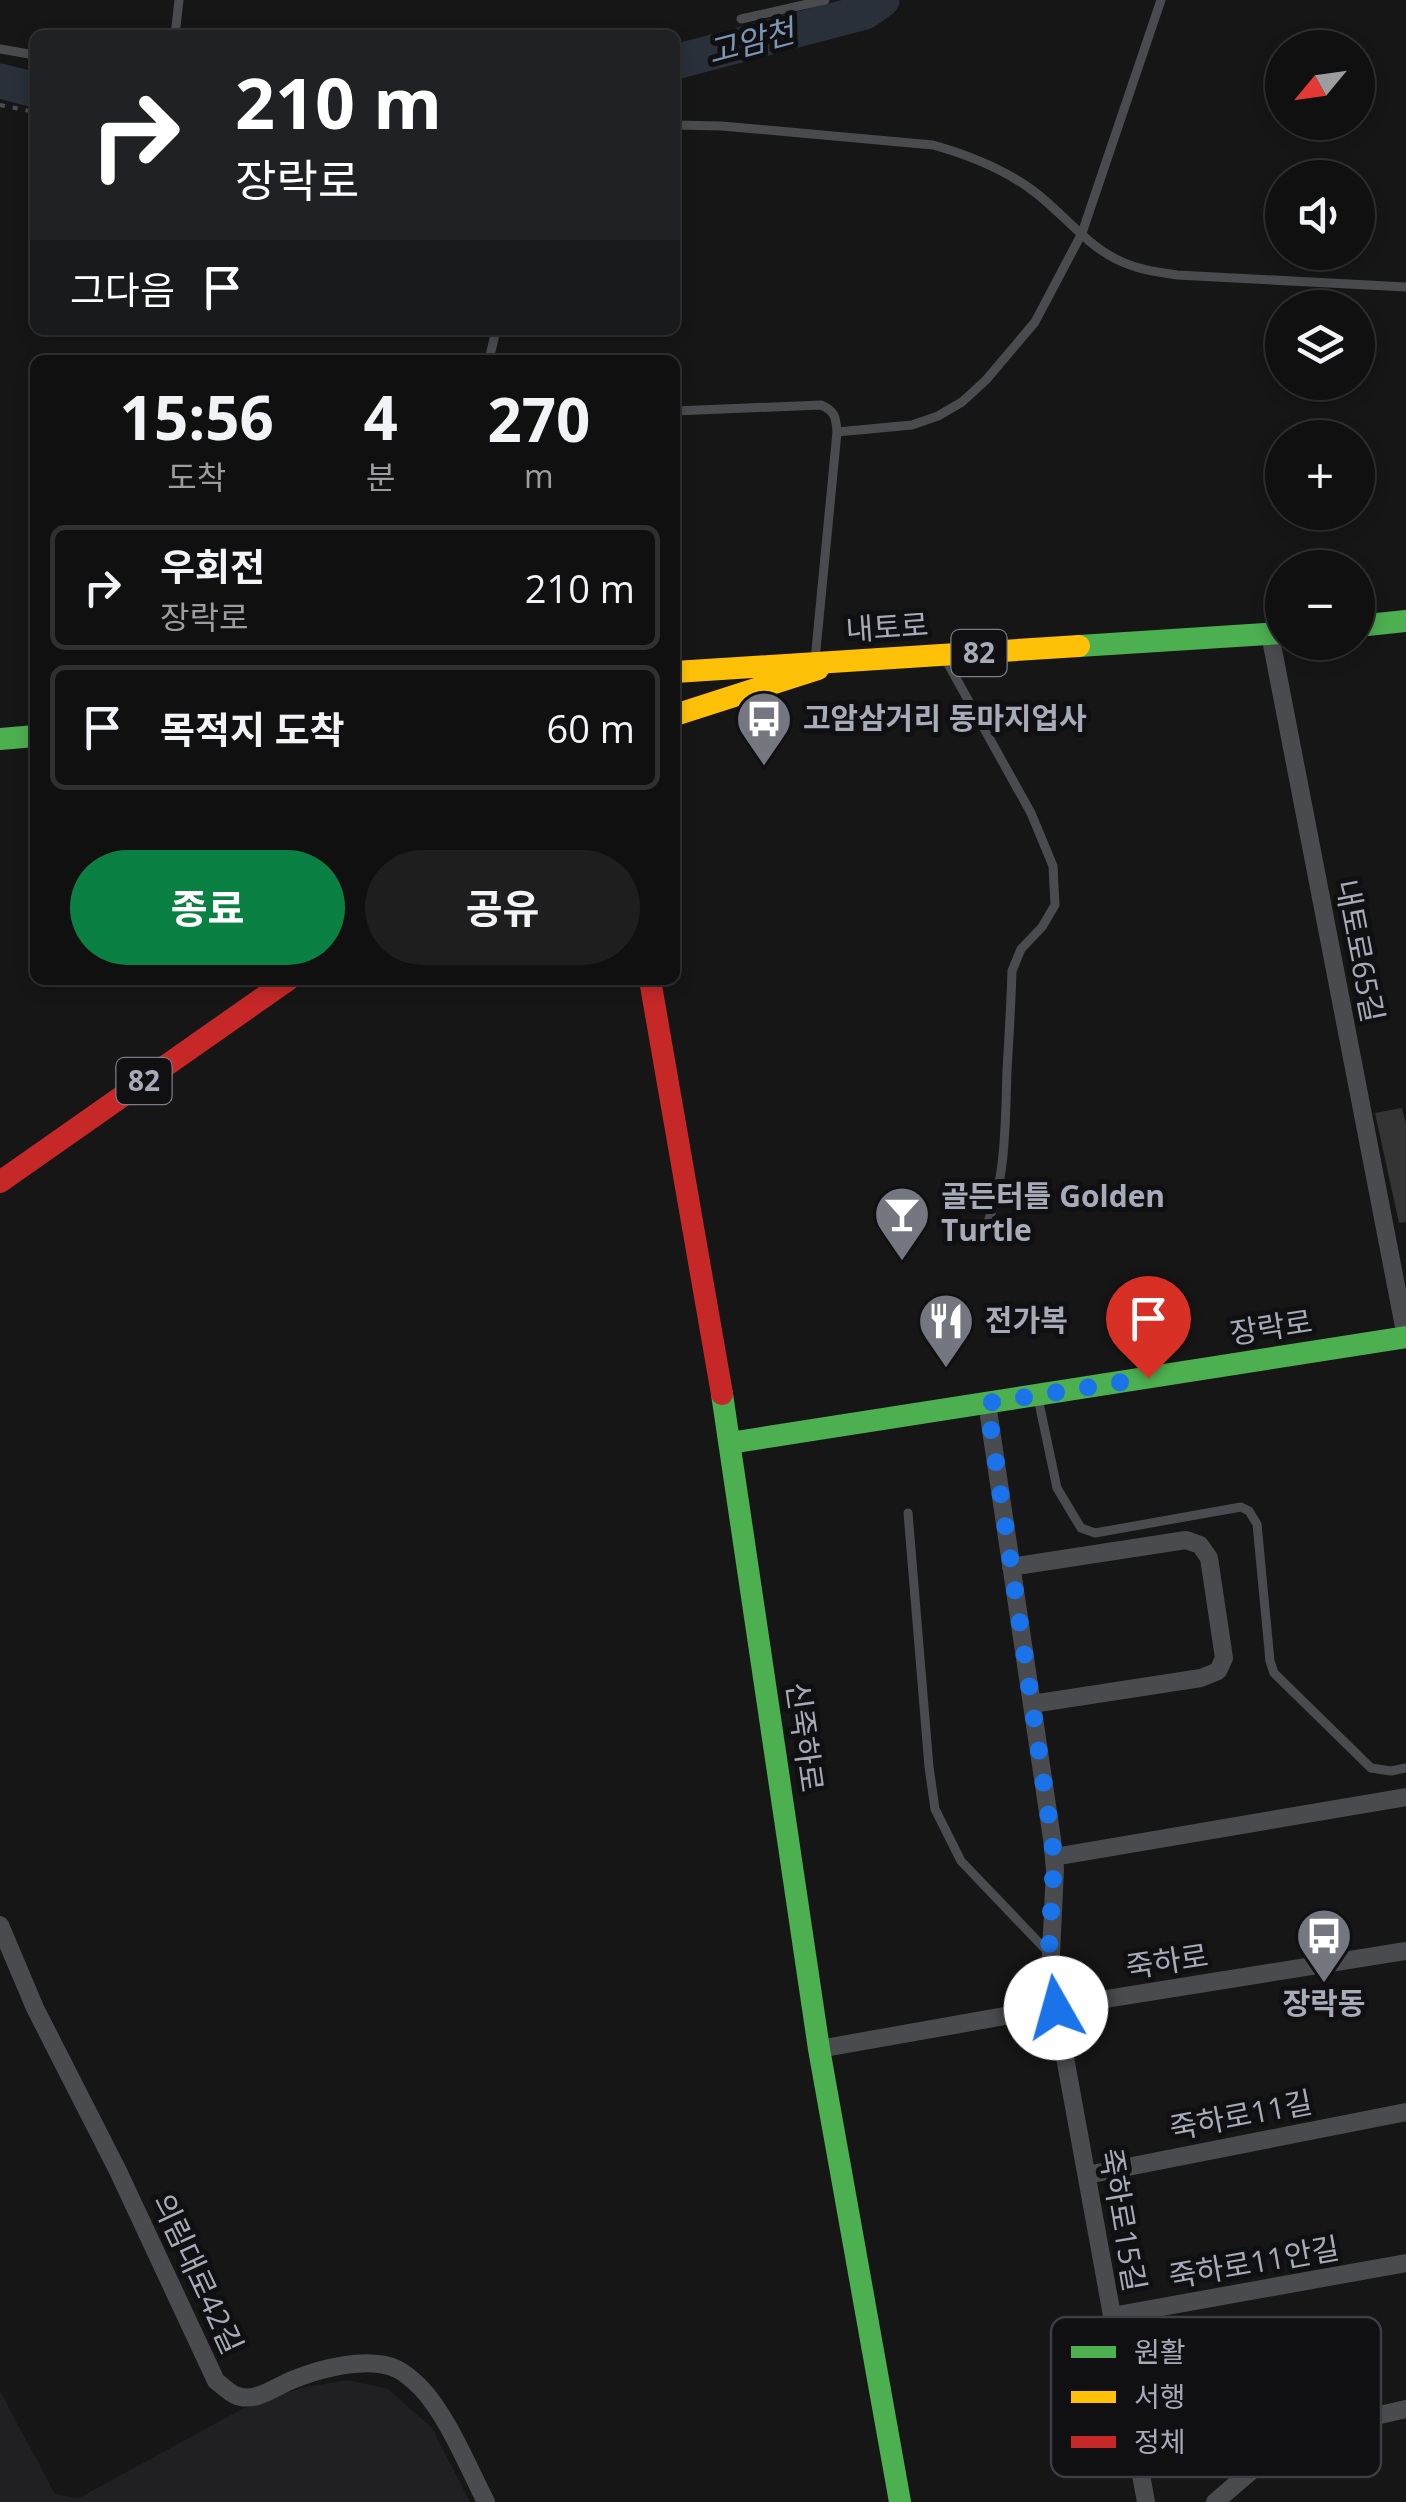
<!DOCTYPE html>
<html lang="ko">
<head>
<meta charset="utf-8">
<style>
	:root { --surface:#101010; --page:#1e1e1e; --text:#f1f3f6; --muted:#9c9d9f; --line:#303030; --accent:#0b8043 }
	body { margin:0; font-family:"Open Sans","Noto Sans KR",sans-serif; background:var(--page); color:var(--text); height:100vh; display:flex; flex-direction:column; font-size:38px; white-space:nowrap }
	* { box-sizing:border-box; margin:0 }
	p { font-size:32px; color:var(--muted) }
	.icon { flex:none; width:55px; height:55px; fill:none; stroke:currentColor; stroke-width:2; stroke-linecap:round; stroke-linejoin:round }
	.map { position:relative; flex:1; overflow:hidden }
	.drawer { position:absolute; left:30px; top:355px; width:650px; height:630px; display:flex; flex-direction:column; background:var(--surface); border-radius:15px; box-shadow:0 5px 15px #0003,0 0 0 2px var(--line) }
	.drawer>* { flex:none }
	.hud { position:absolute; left:30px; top:30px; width:650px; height:305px; border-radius:15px; box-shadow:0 5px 15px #0003,0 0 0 2px var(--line); background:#202124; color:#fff; overflow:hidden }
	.needle { width:65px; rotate:241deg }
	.buttons { position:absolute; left:1265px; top:30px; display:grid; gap:20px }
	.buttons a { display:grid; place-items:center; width:110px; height:110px; border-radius:50%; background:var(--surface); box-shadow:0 5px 15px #0003,0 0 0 2px var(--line); font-size:50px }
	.pin { position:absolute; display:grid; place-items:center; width:85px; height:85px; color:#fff; margin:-102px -42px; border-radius:50% 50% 50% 0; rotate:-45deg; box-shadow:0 0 10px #0007 }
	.pin .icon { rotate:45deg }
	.me { position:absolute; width:110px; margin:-55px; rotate:353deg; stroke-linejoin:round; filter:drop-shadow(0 0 8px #0008) }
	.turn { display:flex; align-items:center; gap:35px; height:210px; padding:0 40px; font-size:45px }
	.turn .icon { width:130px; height:130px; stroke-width:2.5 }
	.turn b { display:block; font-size:70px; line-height:85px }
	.then { display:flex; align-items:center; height:95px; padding:0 40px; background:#0003; gap:20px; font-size:38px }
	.eta { display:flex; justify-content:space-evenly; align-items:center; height:170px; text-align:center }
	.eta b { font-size:60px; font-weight:700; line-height:70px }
	.cta { display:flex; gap:20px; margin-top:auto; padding:20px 40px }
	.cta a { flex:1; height:115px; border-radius:60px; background:var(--accent); color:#fff; font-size:40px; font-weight:700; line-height:115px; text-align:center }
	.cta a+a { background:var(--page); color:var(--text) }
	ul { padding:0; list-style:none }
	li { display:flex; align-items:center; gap:30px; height:125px; margin:0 20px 15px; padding:0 20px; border:5px solid var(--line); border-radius:15px }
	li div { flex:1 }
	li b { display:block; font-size:38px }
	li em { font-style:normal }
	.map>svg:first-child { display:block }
	.built { fill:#202022 }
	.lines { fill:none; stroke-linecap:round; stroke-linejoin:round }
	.river { stroke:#293039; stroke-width:35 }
	.building { fill:#343435 }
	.path { stroke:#4c4d51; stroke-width:4; stroke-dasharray:5 8; stroke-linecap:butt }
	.lane { stroke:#4a4b4f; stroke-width:9 }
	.street { stroke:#4a4b4f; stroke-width:18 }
	.fast { stroke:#4caf50; stroke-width:22 }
	.slow { stroke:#ffc107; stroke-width:22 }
	.jam { stroke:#c62828; stroke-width:22 }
	.route { stroke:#1a73e8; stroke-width:18; stroke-dasharray:0 32.4 }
	.labels { text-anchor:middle; stroke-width:10; stroke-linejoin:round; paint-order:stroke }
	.shield { fill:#101012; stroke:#7a7c86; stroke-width:2.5 }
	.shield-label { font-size:28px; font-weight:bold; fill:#a7abb8 }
	.street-label { font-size:30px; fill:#a7abb8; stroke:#101012 }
	.poi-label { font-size:30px; font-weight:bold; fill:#a7abb8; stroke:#101012; text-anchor:start }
	.water-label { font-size:32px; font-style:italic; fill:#7c96b4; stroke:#101012 }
	.key { fill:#101012; stroke:#3d3e44; stroke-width:2.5 }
	.key-label { font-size:28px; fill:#a7abb8 }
</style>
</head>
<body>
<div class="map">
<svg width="1406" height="2502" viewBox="0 0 1406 2502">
	<rect width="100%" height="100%" fill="#161616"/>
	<path class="built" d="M348 2380 388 2389 432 2428 470 2502H0V2391L55 2494 79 2498 242 2409 301 2388Z"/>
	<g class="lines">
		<path class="river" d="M675 62 865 12 882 0
			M0 81 35 90"/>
	</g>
	<path class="building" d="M1402 1108 1406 1124V1222L1399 1223 1375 1113Z"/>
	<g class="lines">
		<path class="path" d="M0 105 35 112"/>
		<path class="lane" d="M741 19 825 0
			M175 35 179 0
			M0 49 35 55
			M675 125 722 126 933 145C969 155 1002 168 1032 190 1061 211 1084 243 1116 259 1135 269 1156 272 1177 275L1406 287
			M489 360 496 330
			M675 411 821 405C835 411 836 417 837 432L912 425 938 416 962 402 986 380 1035 322 1082 233 1161 0
			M815 660 837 432
			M947 662 1031 813 1053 866 1055 905 1042 927 1021 949 1012 971C1011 1004 1009 1037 1007 1071 1005 1125 1007 1187 981 1237
			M1038 1398 1057 1488 1081 1528 1095 1533 1241 1507 1249 1511 1257 1524 1270 1661 1274 1673 1371 1768 1391 1771 1406 1768
			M908 1513 929 1767 935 1809 961 1861 1048 1952"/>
		<path class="street" d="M1270 634 1406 1337
			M987 1403 1052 1839 1055 1869 1050 1975 1146 2502
			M1011 1567 1186 1540 1200 1545 1209 1558 1224 1658 1218 1671 1201 1678 1032 1704
			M1054 1857 1406 1797
			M0 1925 35 2008 118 2171 216 2381C222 2385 228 2392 235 2395 254 2404 275 2387 292 2380 321 2368 368 2356 397 2369 405 2373 415 2382 421 2388 447 2415 469 2469 486 2502
			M819 2049 1056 2007 1406 1951
			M1087 2175 1406 2112
			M1112 2316 1406 2263
			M1215 2502 1285 2442 1305 2432 1406 2409"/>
		<path class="fast" d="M1358 626 1406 621
			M1079 646 1282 633
			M0 739 35 736
			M722 1394 819 2049 900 2502
			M730 1443 1406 1337"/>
		<path class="slow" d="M675 672 1079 646
			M675 715 818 669"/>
		<path class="jam" d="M650 980 722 1394
			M0 1182 288 980"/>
	</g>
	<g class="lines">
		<path class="route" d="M1056 2008C1054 1997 1051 1986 1050 1976 1046 1930 1057 1885 1052 1839L987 1403 1148 1378"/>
	</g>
	<defs>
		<g id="bus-pin" transform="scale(2.875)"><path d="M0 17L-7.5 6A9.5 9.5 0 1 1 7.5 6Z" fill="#74777f" stroke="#101012"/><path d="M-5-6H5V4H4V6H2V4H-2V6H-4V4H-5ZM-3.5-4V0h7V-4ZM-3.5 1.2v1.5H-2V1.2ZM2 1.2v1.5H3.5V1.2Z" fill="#fff"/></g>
		<g id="bar-pin" transform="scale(2.875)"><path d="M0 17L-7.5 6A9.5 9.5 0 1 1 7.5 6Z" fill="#74777f" stroke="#101012"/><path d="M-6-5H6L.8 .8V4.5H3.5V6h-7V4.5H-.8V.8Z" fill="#fff"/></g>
		<g id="restaurant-pin" transform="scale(2.875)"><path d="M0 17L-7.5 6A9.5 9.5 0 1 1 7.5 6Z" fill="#74777f" stroke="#101012"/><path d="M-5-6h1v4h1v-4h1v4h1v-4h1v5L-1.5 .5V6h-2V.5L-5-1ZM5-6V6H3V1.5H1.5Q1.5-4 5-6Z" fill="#fff"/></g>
	</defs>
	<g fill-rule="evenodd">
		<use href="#bus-pin" x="764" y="719"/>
		<use href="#bar-pin" x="902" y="1214"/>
		<use href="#restaurant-pin" x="946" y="1321"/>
		<use href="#bus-pin" x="1324" y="1936"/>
	</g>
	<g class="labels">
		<g class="shield">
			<rect x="951.5" y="630" width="55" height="46" rx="8"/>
			<rect x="116.5" y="1058" width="55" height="46" rx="8"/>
		</g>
		<g class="shield-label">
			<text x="979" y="663">82</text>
			<text x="144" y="1091">82</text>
		</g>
		<g class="street-label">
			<text transform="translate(887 628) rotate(-4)" y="10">내토로</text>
			<text transform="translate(1359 951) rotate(79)" y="10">내토로65길</text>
			<text transform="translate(1271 1328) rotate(-9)" y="10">장락로</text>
			<text transform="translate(804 1737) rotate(82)" y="10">신죽하로</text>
			<text transform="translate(1167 1962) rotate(-9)" y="10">죽하로</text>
			<text transform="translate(1241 2116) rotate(-11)" y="10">죽하로11길</text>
			<text transform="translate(1122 2220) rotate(80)" y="10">죽하로15길</text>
			<text transform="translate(1254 2263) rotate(-10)" y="10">죽하로11안길</text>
			<text transform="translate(197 2274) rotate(65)" y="10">의림대로42길</text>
		</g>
		<g class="poi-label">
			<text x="803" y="729">고암삼거리 동마지업사</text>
			<text x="941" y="1207">골든터틀 Golden<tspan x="941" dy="34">Turtle</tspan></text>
			<text x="985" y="1331">전가복</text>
			<text x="1324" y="2014" text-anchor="middle">장락동</text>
		</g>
		<g class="water-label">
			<text transform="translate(751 42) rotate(-15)" y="11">고암천</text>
		</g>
	</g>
	<rect x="1051" y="2317" width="330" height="160" rx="15" class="key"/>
	<rect x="1071" y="2346" width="45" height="12" fill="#4caf50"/>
	<rect x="1071" y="2391" width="45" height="12" fill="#ffc107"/>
	<rect x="1071" y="2436" width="45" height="12" fill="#c62828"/>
	<g class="key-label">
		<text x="1134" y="2362">원활</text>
		<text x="1134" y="2407">서행</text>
		<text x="1134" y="2452">정체</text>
	</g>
</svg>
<div class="buttons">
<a><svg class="needle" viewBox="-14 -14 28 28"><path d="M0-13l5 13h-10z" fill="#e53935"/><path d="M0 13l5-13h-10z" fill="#9c9d9f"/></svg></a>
<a><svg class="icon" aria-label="sound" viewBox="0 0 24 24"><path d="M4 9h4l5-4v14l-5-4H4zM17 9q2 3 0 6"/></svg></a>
<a><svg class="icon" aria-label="layers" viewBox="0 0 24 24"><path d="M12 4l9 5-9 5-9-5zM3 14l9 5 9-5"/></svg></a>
<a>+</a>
<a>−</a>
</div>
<div class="pin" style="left:1148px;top:1378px;background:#d93025"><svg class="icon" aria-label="arrive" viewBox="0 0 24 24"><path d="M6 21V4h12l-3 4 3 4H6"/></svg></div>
<svg class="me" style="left:1056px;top:2008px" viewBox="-20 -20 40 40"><circle r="19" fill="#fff"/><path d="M0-13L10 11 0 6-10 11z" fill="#1a73e8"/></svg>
<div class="hud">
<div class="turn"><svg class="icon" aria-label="right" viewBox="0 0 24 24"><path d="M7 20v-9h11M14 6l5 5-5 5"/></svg><div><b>210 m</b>장락로</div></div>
<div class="then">그다음<svg class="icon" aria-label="arrive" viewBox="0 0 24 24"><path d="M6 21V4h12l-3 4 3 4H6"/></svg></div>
</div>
<section class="drawer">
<div class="eta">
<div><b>15:56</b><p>도착</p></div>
<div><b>4</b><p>분</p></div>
<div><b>270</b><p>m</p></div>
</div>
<ul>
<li><svg class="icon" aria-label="right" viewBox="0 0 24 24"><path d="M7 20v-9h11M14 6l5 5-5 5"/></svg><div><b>우회전</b><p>장락로</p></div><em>210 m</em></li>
<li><svg class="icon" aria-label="arrive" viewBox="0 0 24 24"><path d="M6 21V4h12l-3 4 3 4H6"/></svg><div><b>목적지 도착</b></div><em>60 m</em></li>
</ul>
<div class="cta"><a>종료</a><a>공유</a></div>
</section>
</div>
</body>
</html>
